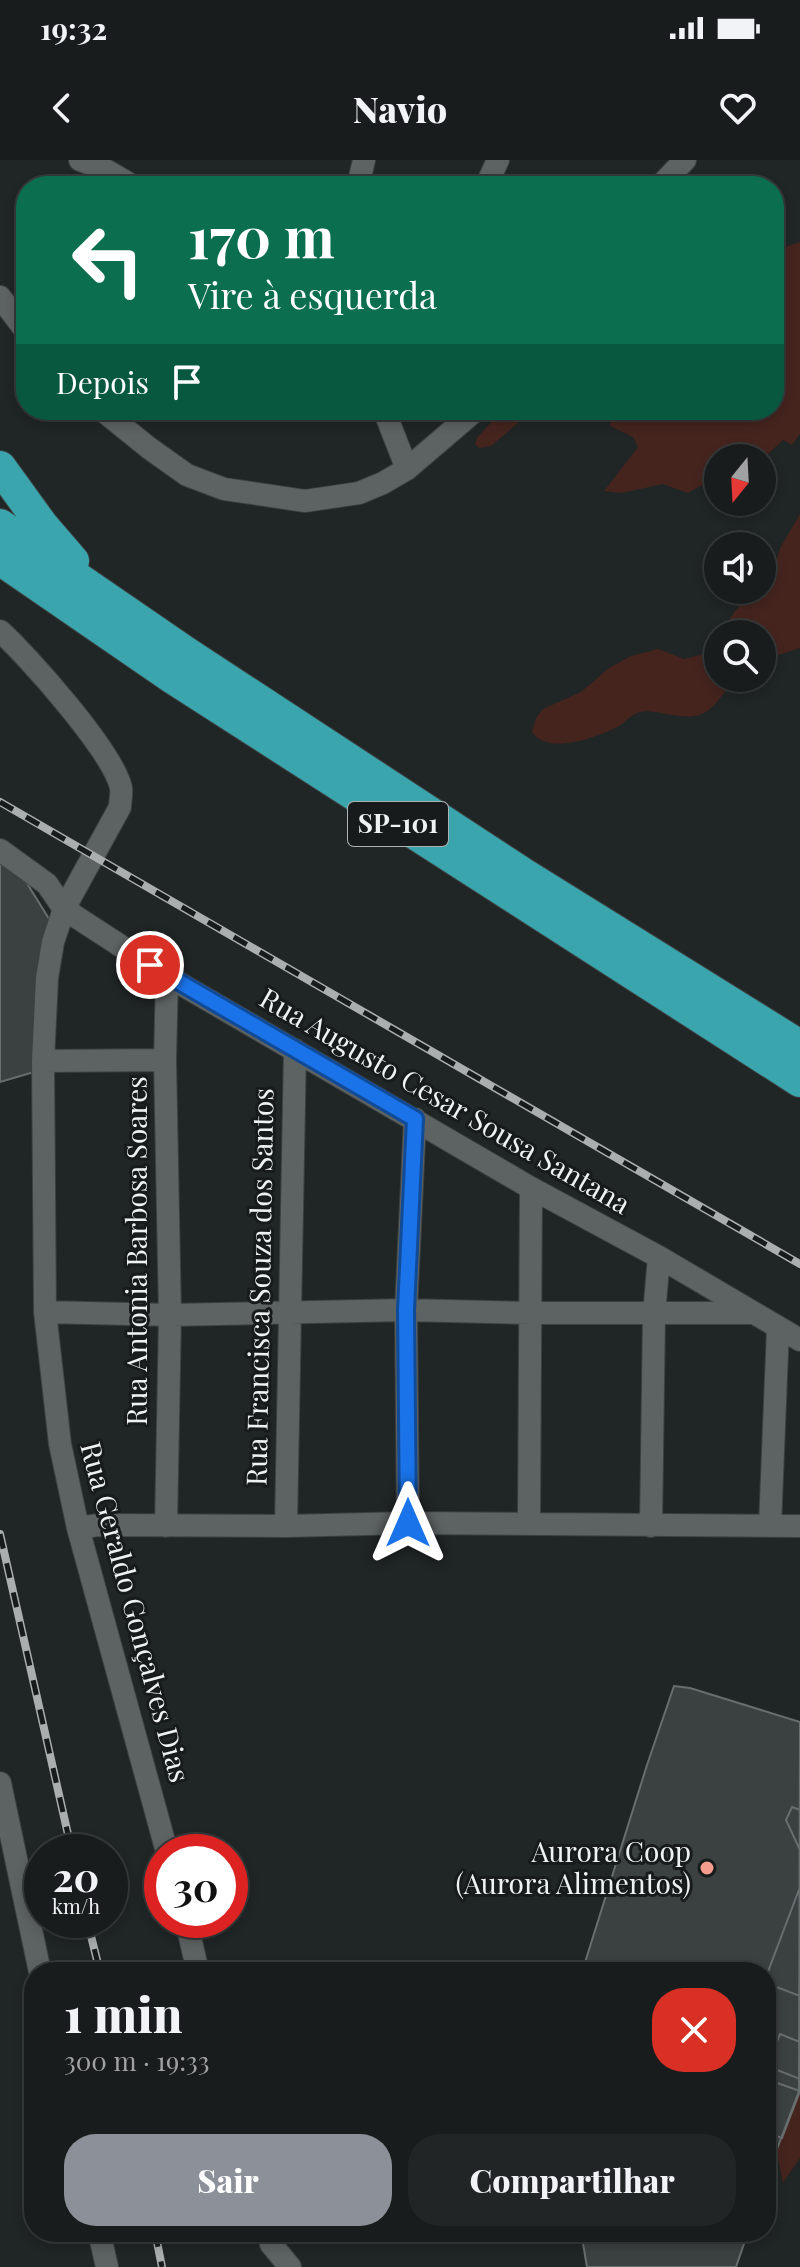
<!DOCTYPE html>
<html lang="pt">
<head>
<meta charset="utf-8">
<style>
	:root { --surface:#181c1c; --page:#212525; --text:#f1f3f6; --muted:#9fa1a3; --line:#363a3b; --accent:#8c9099 }
	body { margin:0; font-family:"Playfair Display",serif; background:var(--page); color:var(--text); height:100vh; display:flex; flex-direction:column; font-size:30px; white-space:nowrap }
	* { box-sizing:border-box; margin:0 }
	p { font-size:26px; color:var(--muted) }
	.icon { flex:none; width:44px; height:44px; fill:none; stroke:currentColor; stroke-width:2; stroke-linecap:round; stroke-linejoin:round }
	.map { position:relative; flex:1; overflow:hidden }
	.panel { position:absolute; left:24px; top:1802px; width:752px; height:280px; display:flex; flex-direction:column; background:var(--surface); border-radius:32px; box-shadow:0 4px 12px #0003,0 0 0 2px var(--line) }
	.panel>* { flex:none }
	.hud { position:absolute; left:16px; top:16px; width:768px; height:244px; border-radius:32px; box-shadow:0 4px 12px #0003,0 0 0 2px var(--line); background:#0b6e4f; color:#fff; overflow:hidden }
	.needle { width:52px; rotate:198deg }
	.tools { position:absolute; left:704px; top:284px; display:grid; gap:16px }
	.tools a { display:grid; place-items:center; width:72px; height:72px; border-radius:50%; background:var(--surface); box-shadow:0 4px 12px #0003,0 0 0 2px var(--line); font-size:40px }
	.speed { position:absolute; left:24px; top:1674px; display:flex; gap:16px; font-size:40px; font-weight:700; text-align:center }
	.speed>* { display:grid; place-content:center; width:104px; height:104px; border-radius:50%; background:var(--surface); box-shadow:0 4px 12px #0003,0 0 0 2px var(--line); line-height:1 }
	.speed small { font-size:20px; font-weight:400 }
	.speed .limit { border:12px solid #d22; background:#fff; color:#111 }
	.pin { position:absolute; display:grid; place-items:center; width:68px; height:68px; color:#fff; margin:-34px; border:4px solid #fff; border-radius:50%; box-shadow:0 2px 8px #0007 }
	.me { position:absolute; width:88px; margin:-44px; rotate:0deg; stroke-linejoin:round; filter:drop-shadow(0 0 6px #0008) }
	.turn { display:flex; align-items:center; gap:28px; height:168px; padding:0 40px; font-size:36px }
	.turn .icon { width:104px; height:104px; stroke-width:2.5 }
	.turn b { display:block; font-size:56px; line-height:68px }
	.then { display:flex; align-items:center; height:76px; padding:0 40px; background:#0003; gap:16px; font-size:30px }
	.round { display:grid; place-items:center; flex:none; width:84px; height:84px; border-radius:32px; background:var(--page) }
	.summary { display:flex; align-items:center; justify-content:space-between; height:136px; padding:0 40px }
	h1 { font-size:48px; font-weight:800; line-height:60px }
	.cta { display:flex; gap:16px; margin-top:auto; padding:16px 40px }
	.cta a { flex:1; height:92px; border-radius:32px; background:var(--accent); color:#fff; font-size:32px; font-weight:800; line-height:92px; text-align:center }
	.cta a+a { background:var(--page); color:var(--text) }
	.status { display:flex; justify-content:space-between; align-items:center; height:56px; padding:0 40px; background:var(--surface); direction:ltr }
	.status svg { height:22px; fill:currentColor }
	header { display:flex; justify-content:space-between; align-items:center; height:104px; padding:0 40px; background:var(--surface); font-size:36px; font-weight:800 }
	.map>svg:first-child { display:block }
	.green { fill:#45241e }
	.building { fill:#3b4041; stroke:#686d6e; stroke-width:2 }
	.lines { fill:none; stroke-linecap:round; stroke-linejoin:round }
	.minor-casing { stroke:#3c4040; stroke-width:24 }
	.highway-casing { stroke:#3c4040; stroke-width:34 }
	.minor { stroke:#5d6262; stroke-width:22 }
	.highway { stroke:#3aa5ad; stroke-width:32 }
	.rail-casing { stroke:#aaaeae; stroke-width:8 }
	.rail { stroke:#171b1b; stroke-width:5; stroke-dasharray:15; stroke-linecap:butt }
	.route-casing { stroke:#114b97; stroke-width:20 }
	.route { stroke:#1a73e8; stroke-width:14 }
	.poi-dot { fill:#f49d8c; stroke:#171b1b; stroke-width:3 }
	.labels { text-anchor:middle; stroke-width:6; stroke-linejoin:round; paint-order:stroke }
	.shield { fill:#171b1b; stroke:#aeb2b2; stroke-width:2 }
	.shield-label { font-size:26px; font-weight:bold; fill:#eff2f2 }
	.street-label { font-size:28px; fill:#eff2f2; stroke:#171b1b }
	.poi-label { font-size:28px; fill:#eff2f2; stroke:#171b1b; text-anchor:end }
</style>
</head>
<body>
<div class="status"><b>19:32</b><svg viewBox="0 0 49 12"><path d="M0 12V9h3v3zM5 12V6h3v6zM10 12V3h3v9zM15 12V0h3v12zM26 1h20v11H26zM47 4h2v5h-2z"/></svg></div>
<header><svg class="icon" aria-label="back" viewBox="0 0 24 24"><path d="M15 5l-7 7 7 7"/></svg>Navio<svg class="icon" aria-label="heart" viewBox="0 0 24 24"><path d="M12 20l-8-8c-3-5 5-10 8-4 3-6 11-1 8 4z"/></svg></header>
<div class="map">
<svg width="800" height="2107" viewBox="0 0 800 2107">
	<rect width="100%" height="100%" fill="#202525"/>
	<path class="green" d="M800 82V274L792 285 783 280 766 296 758 298H718V316L688 333 663 324 622 333 604 331 638 287 633 277 610 266 614 250H774V93L779 89Z
		M502 250H533L491 286 479 288 475 284 477 278Z
		M800 354V488L778 495 762 508V474H719L736 450 754 430H762V422L774 409 780 388Z
		M718 476V518H736C725 529 717 547 702 554 682 562 655 548 640 552 632 554 625 562 619 566 598 577 548 596 532 572L536 558 543 549 581 532 609 508 631 496 658 489 684 499 705 494Z
		M800 1919V1998L783 2023 776 1989Z"/>
	<path class="building" d="M0 697 18 709 51 762 41 910 0 922Z
		M674 1526 690 1528 800 1562 799 1931 766 2018V1812H582L647 1605Z
		M792 1647 800 1650V1690L786 1660Z
		M800 1727V1836L766 1823V1817Z
		M780 1874 800 1882V1919L767 1906Z
		M769 1920 800 1931 782 1978 766 1972V1929Z
		M581 2072H748L736 2107H587Z"/>
	<g class="lines">
		<g class="minor-casing">
			<path id="minor" d="M80 0 104 9 133 26
				M358 26 364 0
				M486 26 498 0
				M660 26 685 0
				M0 137 26 171
				M102 250 149 288 187 315 224 329 305 341 359 333 383 323 407 309 476 250
				M384 250 407 309
				M0 471C28 496 114 593 121 628 122 634 120 641 120 647L64 749 53 782 47 818 43 901 45 1152 60 1284 78 1368 167 1692
				M0 690 47 724 64 749 167 816 531 1028 659 1097 800 1180
				M43 901 165 900
				M45 1152 170 1155 406 1150 530 1153H752
				M408 1363 406 1150 415 959
				M529 1364 531 1028
				M166 1366 170 1155 165 900 167 816
				M286 1366 295 890
				M651 1366 654 1154 659 1097
				M770 1366 778 1168
				M78 1368 98 1365 286 1366 408 1363 800 1366
				M0 1623 40 1812
				M186 1760 198 1812
				M99 2072 107 2107
				M268 2072 271 2084 290 2107"/>
		</g>
		<g class="highway-casing">
			<path id="highway" d="M0 307 42 365 73 401
				M0 365 185 492 522 713 800 886
				M0 399 173 518 800 921"/>
		</g>
		<use href="#minor" class="minor"/>
		<use href="#highway" class="highway"/>
		<g class="rail-casing">
			<path id="rail" d="M0 642 800 1104
				M0 1374 72 1692
				M87 1760 100 1812
				M155 2072 162 2107"/>
		</g>
		<use href="#rail" class="rail"/>
	</g>
	<g class="lines">
		<g class="route-casing">
			<path id="route" d="M150 805 415 959 406 1150 408 1363"/>
		</g>
		<use href="#route" class="route"/>
	</g>
	<circle class="poi-dot" cx="707" cy="1708" r="8"/>
	<g class="labels">
		<rect class="shield" x="348" y="642" width="100" height="44" rx="6"/>
		<g class="shield-label">
			<text x="398" y="673">SP-101</text>
		</g>
		<g class="street-label">
			<text transform="translate(445 941) rotate(30)" y="10">Rua Augusto Cesar Sousa Santana</text>
			<text transform="translate(137 1091) rotate(-90)" y="10">Rua Antonia Barbosa Soares</text>
			<text transform="translate(260 1127) rotate(-89)" y="10">Rua Francisca Souza dos Santos</text>
			<text transform="translate(135 1452) rotate(75)" y="10">Rua Geraldo Gonçalves Dias</text>
		</g>
		<g class="poi-label">
			<text x="691" y="1702">Aurora Coop<tspan x="691" dy="32">(Aurora Alimentos)</tspan></text>
		</g>
	</g>
</svg>
<div class="tools">
<a><svg class="needle" viewBox="-14 -14 28 28"><path d="M0-13l5 13h-10z" fill="#e53935"/><path d="M0 13l5-13h-10z" fill="#9fa1a3"/></svg></a>
<a><svg class="icon" aria-label="sound" viewBox="0 0 24 24"><path d="M4 9h4l5-4v14l-5-4H4zM17 9q2 3 0 6"/></svg></a>
<a><svg class="icon" aria-label="search" viewBox="0 0 24 24"><circle cx="10" cy="10" r="6"/><path d="M15 15l6 6"/></svg></a>
</div>
<div class="speed"><div>20<small>km/h</small></div><div class="limit">30</div></div>
<div class="pin" style="left:150px;top:805px;background:#d93025"><svg class="icon" aria-label="arrive" viewBox="0 0 24 24"><path d="M6 21V4h12l-3 4 3 4H6"/></svg></div>
<svg class="me" style="left:408px;top:1363px" viewBox="-20 -20 40 40"><path d="M0-17L14 15 0 8-14 15z" fill="#1a73e8" stroke="#fff" stroke-width="4"/></svg>
<div class="hud">
<div class="turn"><svg class="icon" aria-label="left" viewBox="0 0 24 24"><path d="M17 20v-9H6M10 6l-5 5 5 5"/></svg><div><b>170 m</b>Vire à esquerda</div></div>
<div class="then">Depois<svg class="icon" aria-label="arrive" viewBox="0 0 24 24"><path d="M6 21V4h12l-3 4 3 4H6"/></svg></div>
</div>
<section class="panel">
<div class="summary"><div><h1>1 min</h1><p>300 m · 19:33</p></div><a class="round" style="background:#d93025;color:#fff"><svg class="icon" aria-label="close" viewBox="0 0 24 24"><path d="M6 6l12 12M18 6L6 18"/></svg></a></div>
<div class="cta"><a>Sair</a><a>Compartilhar</a></div>
</section>
</div>
</body>
</html>
